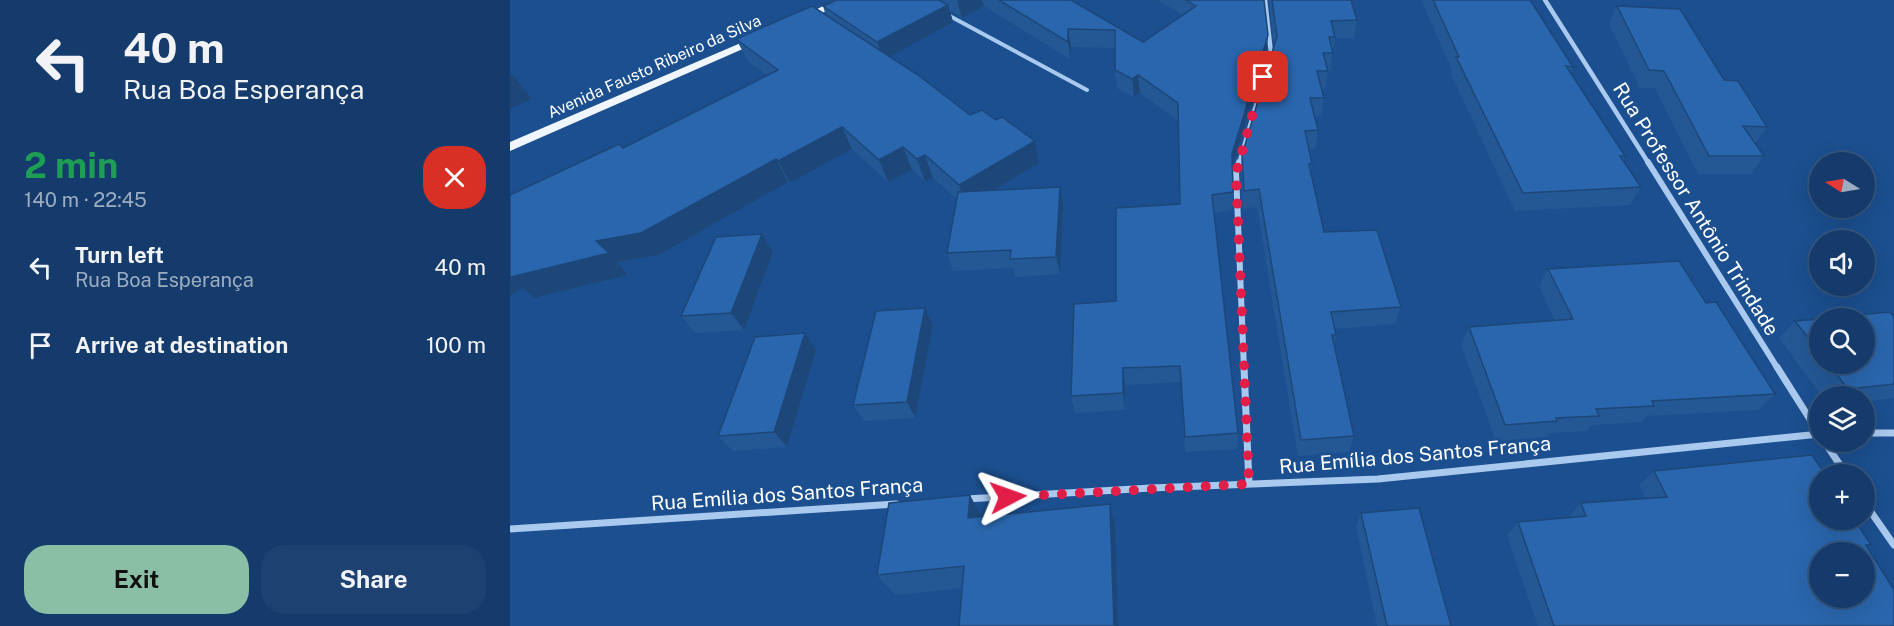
<!DOCTYPE html>
<html lang="en">
<head>
<meta charset="utf-8">
<style>
	:root { --surface:#143b6b; --page:#1d4271; --text:#f1f3f6; --muted:#9dadc1; --line:#33557e; --accent:#8abfa5 }
	body { margin:0; font-family:"Public Sans",sans-serif; background:var(--page); color:var(--text); height:100vh; display:flex; flex-direction:column; font-size:22px; white-space:nowrap }
	* { box-sizing:border-box; margin:0 }
	p { font-size:20px; color:var(--muted) }
	.icon { flex:none; width:33px; height:33px; fill:none; stroke:currentColor; stroke-width:2; stroke-linecap:round; stroke-linejoin:round }
	.map { position:relative; flex:1; overflow:hidden }
	.drawer { display:flex; flex-direction:column; background:var(--surface); width:510px }
	.drawer>* { flex:none }
	.banner { background:#143b6b; color:var(--text); overflow:hidden }
	.needle { width:39px; rotate:281deg }
	.buttons { position:absolute; left:1299px; top:152px; display:grid; gap:12px }
	.buttons a { display:grid; place-items:center; width:66px; height:66px; border-radius:50%; background:var(--surface); box-shadow:0 6px 24px #0002,0 0 0 2px var(--line); font-size:30px }
	.pin { position:absolute; display:grid; place-items:center; width:51px; height:51px; color:#fff; margin:-26px; border-radius:12px; box-shadow:0 3px 9px #0006 }
	.me { position:absolute; width:66px; margin:-33px; rotate:86deg; stroke-linejoin:round; filter:drop-shadow(0 0 4px #0008) }
	.turn { display:flex; align-items:center; gap:21px; height:126px; padding:0 24px; font-size:27px }
	.turn .icon { width:78px; height:78px; stroke-width:2.5 }
	.turn b { display:block; font-size:42px; line-height:51px }
	.round { display:grid; place-items:center; flex:none; width:63px; height:63px; border-radius:24px; background:var(--page) }
	.head { display:flex; align-items:center; justify-content:space-between; height:102px; padding:0 24px }
	h1 { font-size:36px; font-weight:700; line-height:45px; color:#1e9e55 }
	.button { display:flex; gap:12px; margin-top:auto; padding:12px 24px }
	.button a { flex:1; height:69px; border-radius:24px; background:var(--accent); color:#111; font-size:24px; font-weight:700; line-height:69px; text-align:center }
	.button a+a { background:var(--page); color:var(--text) }
	ul { padding:0; list-style:none }
	li { display:flex; align-items:center; gap:18px; height:78px; padding:0 24px }
	li div { flex:1 }
	li b { display:block; font-size:22px }
	li em { font-style:normal }
	main { display:flex; flex:1; min-height:0 }
	.map>svg:first-child { display:block }
	.lines { fill:none; stroke-linecap:round; stroke-linejoin:round }
	.lane { stroke:#a9c9ee; stroke-width:4 }
	.street-far2 { stroke:#a9c9ee; stroke-width:4.5 }
	.street-far1 { stroke:#a9c9ee; stroke-width:6 }
	.street { stroke:#a9c9ee; stroke-width:7 }
	.primary { fill:#f0f6ff; fill-rule:evenodd }
	.wall { fill:#245895 }
	.shaded-wall { fill:#1d4779 }
	.building { fill:#2a66ad; stroke:#1d4779; stroke-width:1.5; fill-rule:evenodd }
	.route { stroke:#e11d48; stroke-width:10; stroke-dasharray:0 18 }
	.labels { text-anchor:middle; stroke-width:6; stroke-linejoin:round; paint-order:stroke }
	.far-street-label { font-size:16px; fill:#fff; stroke:#1b4f8f }
	.street-label { font-size:20px; fill:#fff; stroke:#1b4f8f }
</style>
</head>
<body>
<main>
<section class="drawer">
<div class="banner">
<div class="turn"><svg class="icon" aria-label="left" viewBox="0 0 24 24"><path d="M17 20v-9H6M10 6l-5 5 5 5"/></svg><div><b>40 m</b>Rua Boa Esperança</div></div>
</div>
<div class="head"><div><h1>2 min</h1><p>140 m · 22:45</p></div><a class="round" style="background:#d93025;color:#fff"><svg class="icon" aria-label="close" viewBox="0 0 24 24"><path d="M6 6l12 12M18 6L6 18"/></svg></a></div>
<ul>
<li><svg class="icon" aria-label="left" viewBox="0 0 24 24"><path d="M17 20v-9H6M10 6l-5 5 5 5"/></svg><div><b>Turn left</b><p>Rua Boa Esperança</p></div><em>40 m</em></li>
<li><svg class="icon" aria-label="arrive" viewBox="0 0 24 24"><path d="M6 21V4h12l-3 4 3 4H6"/></svg><div><b>Arrive at destination</b></div><em>100 m</em></li>
</ul>
<div class="button"><a>Exit</a><a>Share</a></div>
</section>
<div class="map">
<svg width="1384" height="626" viewBox="0 0 1384 626">
	<rect width="100%" height="100%" fill="#1b4f8f"/>
	<g class="lines">
		<path class="lane" d="M436 14 577 90"/>
		<path class="street-far2" d="M1035 0 1139 164
			M729 164 761 53 755 0"/>
		<path class="street-far1" d="M729 162 726 173 734 369
			M1138 162 1268 369"/>
		<path class="street" d="M734 367 739 484
			M1267 367 1310 435
			M1354 433H1384
			M1314 441 1336 474
			M456 499 641 488 868 479 1310 434
			M1354 502 1384 545
			M0 529 386 504"/>
		<path class="primary" d="M326 0H340L295 21 286 19Z
			M247 36 252 39 251 41 0 151V142Z"/>
	</g>
	<path class="wall" d="M327 0H561L633 42 672 15 648 0H754L758 35 756 53 722 168 723 192 722 210 704 213 728 433 727 449 675 452 671 382 615 385V410L565 413 561 396 606 301 670 204 668 121 630 93 624 97 607 88 605 70V48L561 47 560 59 474 6 452 18 440 11 443 22 380 56 460 115 486 120 525 141 529 163 485 190 550 187 553 204 550 274 505 277 503 268 443 271 437 253 447 199 423 178 415 182 402 170 378 182 342 149 280 183 278 182 149 255 107 262 118 275 24 298 13 288 0 296V195L113 148 257 75 238 61 226 39 316 16 313 6Z
		M759 0H841L847 20 844 38H825L820 71H818L815 89H812L814 98 812 116H805L808 130 805 149H799L802 164 801 174 814 232 891 307 885 324 824 329 826 335 824 344 844 436 839 452 788 456 747 207 733 209 731 174 732 155 764 45Z
		M911 0H1020L1063 67 1060 73 1115 156 1113 160 1131 187 1120 205 1005 211 941 74 942 70Z
		M1107 6 1214 80 1257 127 1245 144 1254 156 1241 174H1188L1145 88H1130L1099 24Z
		M252 234 263 252 234 330 185 333 171 316Z
		M1038 269 1196 303 1265 394 1248 410 1136 416 1131 422 1082 425 1077 431 1039 433 1037 437 986 441 951 344 959 327 1045 321 1029 286Z
		M1384 317V398L1354 402V396H1312L1269 338 1285 321 1310 319V363H1354Z
		M423 325 405 418 354 421 343 405Z
		M306 350 277 447 223 451 208 436Z
		M1144 471 1361 545 1357 547 1384 626H1028L997 536 1008 522 1058 518 1071 503 1136 499 1129 485Z
		M851 513 941 626H867L846 527Z
		M471 516 605 526 452 588 385 595 367 575Z"/>
	<path class="shaded-wall" d="M447 0H472L474 6 452 18Z
		M438 5 443 22 374 60 367 42Z
		M558 29 561 47 560 59 558 42Z
		M758 35 756 53 721 172 722 154Z
		M3 75 22 99 0 109V76Z
		M628 75 630 93 624 97 622 79Z
		M332 127 342 149 280 183 268 161Z
		M525 141 529 163 456 207 449 185Z
		M393 147 402 170 378 182 369 160Z
		M415 155 423 178 415 182 407 159Z
		M266 159 278 182 149 255 107 262 118 275 24 298 13 288 0 296V272L86 241Z
		M550 187 553 204 550 274 546 257Z
		M252 234 263 252 234 330 221 313Z
		M415 308 423 325 405 418 397 402Z
		M295 333 306 350 277 447 264 432Z
		M613 368 615 385V410L613 393Z
		M460 495 472 518H458Z
		M600 504 605 526 608 626H604Z"/>
	<path class="building" d="M327 0H429L438 5 367 42 313 6Z
		M489 0H561L633 42 686 6 676 0H754L758 35 722 154 723 192 702 195 728 433 675 437 670 366 613 368V393L561 396 564 304 606 301V208L670 204 668 103 628 75 622 79 605 70V30L558 29V42Z
		M762 0H841L847 20 821 21 825 37H819L823 53H813L818 71H807L814 98H800L808 130 795 131 802 164H799L814 232 867 230 891 307 821 312 826 335H822L844 436 791 440 749 189 734 191 732 155 767 36Z
		M923 0H1020L1063 67 1056 66 1115 156H1110L1131 187 1013 193 946 57H949Z
		M302 6 408 75 460 115 472 110 486 120 492 117 525 141 449 185 415 155 407 159 393 147 369 160 332 127 268 161 266 159 131 233 86 241 99 253 1 277 0 275V195L109 144 113 148 268 70 226 39Z
		M1107 6 1170 9 1214 80 1228 81 1257 127 1233 126 1254 156H1199L1154 71 1139 70Z
		M550 187 546 257 500 259 501 250 437 253 448 192Z
		M252 234 221 313 171 316 206 237Z
		M1169 261 1196 303 1206 302 1265 394 1142 401 1144 406 1086 409 1089 416 1046 418 1047 421 995 425 959 327 1063 319 1038 269Z
		M415 308 397 402 343 405 366 311Z
		M1380 312 1384 317V384L1338 389 1318 363H1354V318H1315Z
		M1310 319V353L1285 321Z
		M295 333 264 432 208 436 245 337Z
		M1302 455 1315 474H1310V519H1344L1361 545H1356L1384 590V626H1044L1008 522 1076 516 1071 503 1157 497 1144 471ZM1310 552H1354V597H1310Z
		M460 495 458 518 600 504 604 626H449L454 566 367 575 379 503Z
		M909 508 941 626H877L851 513Z"/>
	<g class="lines">
		<path class="route" d="M498 497 739 484 726 173 753 77"/>
	</g>
	<g class="labels">
		<g class="far-street-label">
			<text transform="translate(144 66) rotate(-24)" y="6">Avenida Fausto Ribeiro da Silva</text>
		</g>
		<g class="street-label">
			<text transform="translate(1186 209) rotate(58)" y="7">Rua Professor Antônio Trindade</text>
			<text transform="translate(905 455) rotate(-5)" y="7">Rua Emília dos Santos França</text>
			<text transform="translate(277 494) rotate(-4)" y="7">Rua Emília dos Santos França</text>
		</g>
	</g>
</svg>
<div class="buttons">
<a><svg class="needle" viewBox="-14 -14 28 28"><path d="M0-13l5 13h-10z" fill="#e53935"/><path d="M0 13l5-13h-10z" fill="#9dadc1"/></svg></a>
<a><svg class="icon" aria-label="sound" viewBox="0 0 24 24"><path d="M4 9h4l5-4v14l-5-4H4zM17 9q2 3 0 6"/></svg></a>
<a><svg class="icon" aria-label="search" viewBox="0 0 24 24"><circle cx="10" cy="10" r="6"/><path d="M15 15l6 6"/></svg></a>
<a><svg class="icon" aria-label="layers" viewBox="0 0 24 24"><path d="M12 4l9 5-9 5-9-5zM3 14l9 5 9-5"/></svg></a>
<a>+</a>
<a>−</a>
</div>
<div class="pin" style="left:753px;top:77px;background:#d93025"><svg class="icon" aria-label="arrive" viewBox="0 0 24 24"><path d="M6 21V4h12l-3 4 3 4H6"/></svg></div>
<svg class="me" style="left:498px;top:497px" viewBox="-20 -20 40 40"><path d="M0-17L14 15 0 8-14 15z" fill="#e11d48" stroke="#fff" stroke-width="4"/></svg>
</div>
</main>
</body>
</html>
